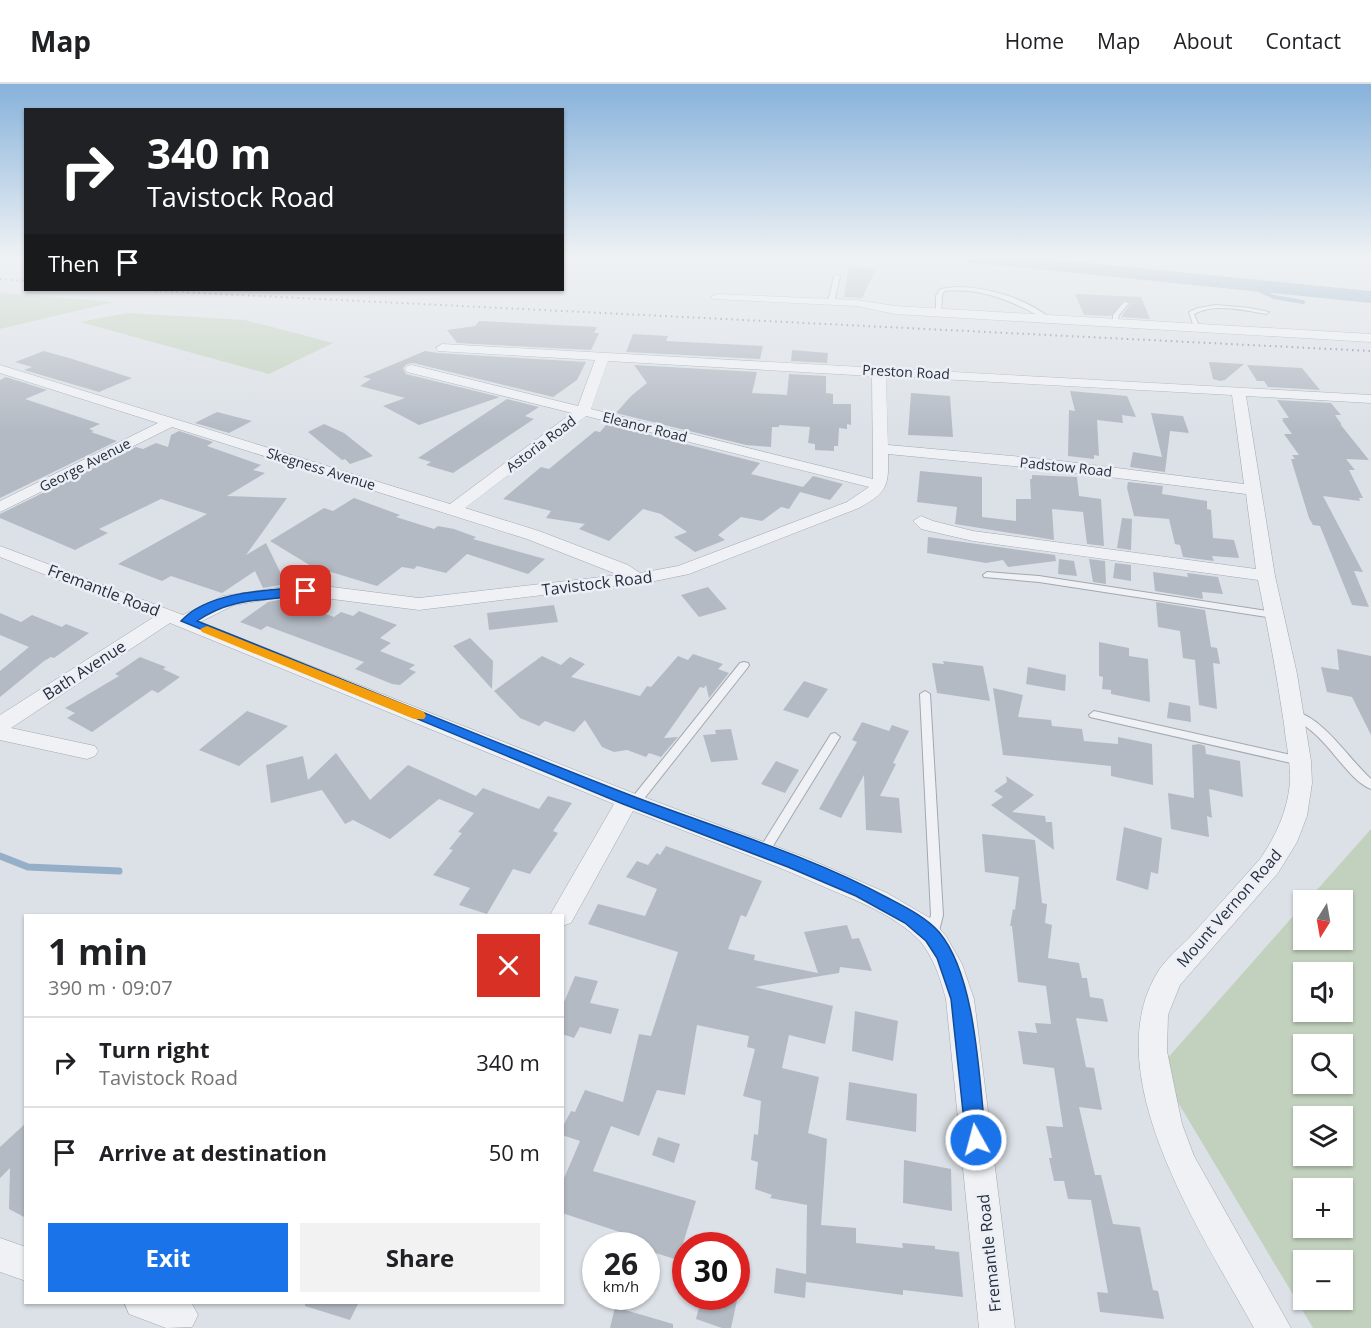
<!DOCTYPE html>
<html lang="en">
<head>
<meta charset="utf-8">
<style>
	:root { --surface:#fff; --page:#f2f2f2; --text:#202124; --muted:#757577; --line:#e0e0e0; --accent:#1a73e8 }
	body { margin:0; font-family:"Open Sans",sans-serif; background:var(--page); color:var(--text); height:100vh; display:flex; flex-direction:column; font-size:22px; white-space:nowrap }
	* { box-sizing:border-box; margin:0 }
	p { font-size:20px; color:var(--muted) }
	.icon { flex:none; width:33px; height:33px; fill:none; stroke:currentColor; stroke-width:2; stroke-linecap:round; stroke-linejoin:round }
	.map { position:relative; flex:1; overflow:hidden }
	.side { position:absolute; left:24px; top:830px; width:540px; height:390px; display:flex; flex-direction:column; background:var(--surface); border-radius:0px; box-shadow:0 2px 4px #0004 }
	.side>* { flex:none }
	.banner { position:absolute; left:24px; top:24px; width:540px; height:183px; border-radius:0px; box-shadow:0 2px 4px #0004; background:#202124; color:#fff; overflow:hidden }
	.needle { width:39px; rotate:191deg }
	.fabs { position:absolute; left:1293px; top:806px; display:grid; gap:12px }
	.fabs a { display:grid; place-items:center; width:60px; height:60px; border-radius:0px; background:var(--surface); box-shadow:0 2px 4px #0004; font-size:30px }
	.speed { position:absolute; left:582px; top:1148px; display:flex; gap:12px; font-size:30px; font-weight:700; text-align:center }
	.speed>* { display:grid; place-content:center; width:78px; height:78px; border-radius:50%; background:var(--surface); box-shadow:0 2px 4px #0004; line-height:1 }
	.speed small { font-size:15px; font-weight:400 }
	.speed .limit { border:9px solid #d22; background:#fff; color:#111 }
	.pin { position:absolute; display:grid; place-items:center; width:51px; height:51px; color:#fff; margin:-26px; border-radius:12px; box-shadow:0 3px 9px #0006 }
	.me { position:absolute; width:66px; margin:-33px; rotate:353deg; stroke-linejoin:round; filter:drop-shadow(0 0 4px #0008) }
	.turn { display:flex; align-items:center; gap:21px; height:126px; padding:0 24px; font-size:27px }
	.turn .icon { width:78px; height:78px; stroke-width:2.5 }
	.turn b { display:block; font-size:42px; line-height:51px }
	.then { display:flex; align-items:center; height:57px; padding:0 24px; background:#0003; gap:12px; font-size:22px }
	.round { display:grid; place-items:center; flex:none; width:63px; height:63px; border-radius:0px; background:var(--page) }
	.headline { display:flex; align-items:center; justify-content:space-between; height:102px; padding:0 24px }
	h1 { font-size:36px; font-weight:700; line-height:45px }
	.primary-button { display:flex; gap:12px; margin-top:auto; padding:12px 24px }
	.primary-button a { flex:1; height:69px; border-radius:0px; background:var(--accent); color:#fff; font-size:24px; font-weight:700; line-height:69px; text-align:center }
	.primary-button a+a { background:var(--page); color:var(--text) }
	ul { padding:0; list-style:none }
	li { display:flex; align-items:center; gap:18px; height:90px; padding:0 24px; border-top:2px solid var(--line) }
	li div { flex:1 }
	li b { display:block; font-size:22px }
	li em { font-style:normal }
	header { display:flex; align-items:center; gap:36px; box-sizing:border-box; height:84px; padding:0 30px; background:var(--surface); border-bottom:2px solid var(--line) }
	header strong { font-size:28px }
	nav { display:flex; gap:33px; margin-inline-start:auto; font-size:21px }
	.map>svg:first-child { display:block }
	.green { fill:#c2d1bd; fill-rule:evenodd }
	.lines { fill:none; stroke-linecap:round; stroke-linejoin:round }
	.stream-far1 { stroke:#96afc8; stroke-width:4 }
	.stream { stroke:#96afc8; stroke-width:7 }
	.river { fill:#96afc8; fill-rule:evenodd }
	.building { fill:#b4bac4 }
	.lane-casing { stroke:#a2a8b1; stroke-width:2 }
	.street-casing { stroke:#a2a8b1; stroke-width:1 }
	.lane { fill:#eff1f5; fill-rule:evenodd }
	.street { fill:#eff1f5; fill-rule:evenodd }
	.rail { stroke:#768090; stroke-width:2; stroke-dasharray:1.5 4; stroke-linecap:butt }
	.route { fill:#1a73e8; stroke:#114b97; stroke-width:1.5 }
	.slow { fill:#f59e0b }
	.labels { text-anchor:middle; stroke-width:5; stroke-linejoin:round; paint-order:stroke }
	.far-street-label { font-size:14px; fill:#262f3d; stroke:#eceff5 }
	.street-label { font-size:16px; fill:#262f3d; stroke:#eceff5 }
</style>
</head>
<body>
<header>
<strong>Map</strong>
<nav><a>Home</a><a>Map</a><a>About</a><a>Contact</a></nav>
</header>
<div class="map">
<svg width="1371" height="1244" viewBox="0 0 1371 1244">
	<rect width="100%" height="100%" fill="#dce1e7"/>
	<path class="green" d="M0 209 114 218 0 245Z
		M127 229 245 236 333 259 269 290 80 238Z
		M1371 745V1244H1313L1158 985 1303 821 1304 855H1342V816H1308ZM1304 888H1342V927H1304ZM1304 960H1342V999H1304ZM1304 1032H1342V1071H1304ZM1304 1104H1342V1143H1304ZM1304 1176H1342V1215H1304Z"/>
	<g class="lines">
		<path class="stream-far1" d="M1254 204 1274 213 1303 218"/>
		<path class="stream" d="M0 772 28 783 119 787"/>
		<path class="river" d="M947 172H1015L1371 207V219L956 177 950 176Z"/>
	</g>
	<path class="building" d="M849 183 876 185 862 214 844 213Z
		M1075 210 1141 213 1150 235 1121 233 1131 219 1124 216 1111 232 1084 231Z
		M479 237 597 243 594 249H599L591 266 457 259 447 246 475 242Z
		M633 250 668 252 666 257 763 262 760 275 626 268Z
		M792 266 828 269 827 279 791 277Z
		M44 267 69 274 132 294 99 308 24 286 32 283 15 278Z
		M425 267 438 269 586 278 577 296 553 313 413 279 407 280 403 284 406 290 500 313 419 341 383 322 405 314 360 302 371 295 363 293Z
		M1209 278 1244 280 1225 296 1220 297 1213 295Z
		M634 281 757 288 752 309 787 311 789 290 826 292V309L833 310V320H851V341L847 340V345L839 344 838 362H834V367L815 366V360L808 359 810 343 779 341V343H772L771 363 746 361 616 329 631 312 647 299Z
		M1247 281 1302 284 1320 306 1268 303 1264 297H1257Z
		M6 293 47 306 25 315 100 340 89 345 94 347 91 348 117 357 0 414V296Z
		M1070 307 1127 312 1136 333 1122 331 1123 339 1097 336 1099 372 1094 371V375L1068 372 1069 326 1075 327Z
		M911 309 950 312 953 353 908 351Z
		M507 315 539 323 525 332 534 335 453 389 426 381 431 378 418 374Z
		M1277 316 1331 319 1341 331H1335L1342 341 1340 340 1369 376 1346 375 1355 386H1349L1363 414H1359L1360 417 1323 412 1363 488 1354 487 1369 523 1352 521 1320 442 1313 441 1309 434 1291 375H1295L1292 371H1299L1284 350H1292L1282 336H1284L1282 334H1289Z
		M217 328 252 337 229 349 195 339Z
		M1151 329 1183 332 1189 349 1170 347 1165 388 1130 383 1133 368 1162 373Z
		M324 340 344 349 373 372 350 380 345 375 342 376 308 348Z
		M607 340 760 379 751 390 803 403 813 392 843 400 830 416 800 408 789 425 781 423 762 437 741 433 718 451 725 456 695 468 674 453 687 448 661 430 643 425 609 457 579 445 585 440 546 434 551 427 503 415 541 383 549 385 595 347 600 348Z
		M179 347 213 358 207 362 261 381 253 386 265 389 227 412 287 414 246 471 266 459 286 500 263 504 255 487 222 509 171 492 162 497 118 480 207 430 161 415 99 445 108 449 75 466 0 434V430L136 363 143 365 156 359 168 363 171 351Z
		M920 387 982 393V433L1016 437V415H1031L1030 395H1032V391L1077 393 1079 412 1101 415 1104 462 1087 460 1083 428 1052 425 1054 456 955 440 957 423 917 418Z
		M1128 398 1163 402 1162 410 1207 417V425L1211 426 1213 454 1234 456 1239 474 1212 472 1214 477 1183 473 1180 461 1175 460 1169 435 1134 432 1127 404Z
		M354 414 400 431 396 433 434 445 438 442 454 445 476 453 473 455 545 475 528 490 467 470 446 489 417 482 414 485 402 483 377 502 331 488 326 491 270 457 324 424 333 427Z
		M1122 434 1132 435 1131 466 1117 464Z
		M928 453 1055 471 1056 477 1008 483 1003 476 986 479 927 469Z
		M1059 475 1074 477 1077 492 1058 490Z
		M1089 475 1105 477 1106 500 1093 498Z
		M1115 479 1131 481V497L1113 494Z
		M1153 488 1188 493 1187 489 1218 493 1223 510 1202 508 1203 515 1155 507Z
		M708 503 727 525 699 533 681 511Z
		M289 514 293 515 290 517 334 533 341 528 353 532 359 527 397 541 380 554 391 559 380 567 415 581 409 585 416 588 400 601 392 600 355 585 364 578 267 542 261 546 240 538 268 518Z
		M1156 518 1205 526 1211 563 1217 564 1220 580 1213 579 1217 625 1199 621 1195 576 1183 574 1180 547 1158 543Z
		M554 521 558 538 489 546 487 529Z
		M0 529 21 538 32 531 62 543 66 540 89 549 54 574 51 573 44 577 0 613V587L29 563 0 551Z
		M470 554 493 577 492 605 453 562Z
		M1099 558 1129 564V572L1148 575 1150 618 1111 610V606L1102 605 1103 593 1099 592Z
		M1337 565 1371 572V651L1352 613 1327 608 1321 583 1339 586Z
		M693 570 723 580 718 585 729 589 709 614 706 601 704 604 700 603 664 654 678 653 661 673 649 669 646 673 627 666 614 668 602 663 585 636 574 648 545 637 539 642 520 634 494 607 542 572 561 581 570 573 585 580 571 593 640 612 647 602 651 603 678 572 688 576Z
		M140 573 166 583 163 585 180 593 158 609 152 606 92 648 67 634 75 629 65 624 119 592 115 590Z
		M943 577 983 582 990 617 937 609 932 579 944 580Z
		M1028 583 1066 591 1065 607 1026 600Z
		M804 597 828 605 808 634 783 626Z
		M993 604 1023 611 1018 633 1051 636 1052 642 1082 645 1084 657 1118 660V653L1152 660 1153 701 1111 692V682L1003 671Z
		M1169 618 1190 622 1191 638 1167 634Z
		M247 627 288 642 239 682 199 666Z
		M862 638 889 647 892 641 909 647 893 679 896 680 880 712 899 714 902 749 866 746 864 691 841 734 819 725 857 658 852 656Z
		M731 645 738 676 711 678 703 651 716 650 715 646Z
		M1199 660 1205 662 1206 670 1240 677 1243 713 1209 705 1212 734 1207 732 1209 753 1171 745 1168 709 1194 714 1192 661Z
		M336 669 370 716 408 681 476 712 483 704 539 725 548 712 572 719 553 747 558 749 530 790 513 785 487 830 459 821 470 804 433 791 453 766 449 765 462 749 458 748 474 729 439 715 390 755 353 736 345 740 322 706 271 719 266 681 303 672 308 696Z
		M776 677 799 686 785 709 761 700Z
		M1006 692 1034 711 1012 728 1045 732 1046 738H1052L1054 766 991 721 1003 713 994 707 1007 698Z
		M1124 743 1162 754 1158 790 1151 788 1148 806 1116 796Z
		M982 750 1035 756 1042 819 1047 820 1045 839 1052 841 1048 874 1079 879 1082 894H1087L1090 913 1103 915 1108 938 1076 934 1086 983 1094 984 1102 1026 1079 1023 1095 1091H1101L1113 1140 1140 1143 1153 1206 1158 1207 1164 1235 1100 1228 1097 1208 1108 1209 1091 1116 1068 1115 1064 1097H1054L1049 1074H1052L1046 1042 1063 1043 1054 984 1023 980 1018 947 1037 949 1035 939 1051 940 1046 902 1018 898 1012 842H1010L1013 825 1015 826 1019 793 985 788Z
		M666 762 762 797 746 833 741 831 728 865 755 871 754 876 818 889 804 848 847 841 852 855 859 854 872 887 840 883 839 889 755 903 833 922 825 960 789 951 782 984 819 993 808 1049 827 1055 821 1141 856 1144V1159L903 1164 902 1159 935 1162V1165L959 1168 963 1213 903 1206V1211L806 1198 805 1214 774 1209 776 1184 806 1190 807 1121 770 1114 772 1111 755 1105 758 1078 751 1076 754 1050 758 1051 761 1017 743 1012 755 965 747 963 749 952 697 941 685 1011 657 1006 639 1052 611 1042 593 1087 696 1117 678 1176 646 1166V1161H633L635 1153 562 1129V1099L580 1057 562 1051V1044L571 1027 575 1028 585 1006 623 1018 639 950 651 952 678 868 588 840 598 820 645 832 657 805 626 793 637 777 648 781 657 769 660 771Z
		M575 892 598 897 590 919 619 925 611 950 580 943 574 954 562 950V923Z
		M855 927 898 937 893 977 852 967Z
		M849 998 917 1010 916 1048 846 1036Z
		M26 1039V1134L9 1125 10 1084 0 1094V1063Z
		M658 1053 680 1060 674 1079 652 1071Z
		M904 1076 951 1085 952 1127 903 1119Z
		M702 1212H738L731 1244H722L696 1235Z
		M305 1218H359L350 1236 305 1222Z
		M615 1223 673 1240V1244H610Z"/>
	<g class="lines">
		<g class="lane-casing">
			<path id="lane" d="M837 190 840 192 834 218 831 220 828 218 834 192Z
				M956 203C989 203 1026 215 1052 235L1047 236C1014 218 982 203 944 207L942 212 941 229 936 230V212L940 205Z
				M1124 218 1129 219 1119 231 1117 240H1113V231Z
				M1216 221 1249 224 1269 228 1266 230C1244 226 1215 219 1194 230L1199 242 1194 243 1189 228 1198 224Z
				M987 488 1039 492 1274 528 1279 531 1274 534 1039 498 984 493 983 491Z
				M744 578 748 579 749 581 748 583 639 721H631L629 718 631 715 740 579Z
				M925 607 930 610 943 831 937 855 932 856 927 855 925 851 931 831 920 610Z
				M1293 626C1326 636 1346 672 1371 695V705C1354 699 1336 671 1323 658 1313 647 1302 639 1289 631L1288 629Z
				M1094 627 1300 673 1304 674 1306 677 1304 680 1300 681 1090 633 1089 631Z
				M835 649 840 653 768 770 764 772 760 770 758 767 760 764 831 650Z"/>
		</g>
		<g class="street-casing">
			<path id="street" d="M717 210 857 216 895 222 1371 250V258L895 230 857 222 713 215 711 213Z
				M442 260 1371 311V319L1246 312 1275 492 1297 590 1311 677 1312 699 1307 732 1297 758 1278 789 1180 901 1168 931 1167 967 1182 1040 1194 1072 1291 1244H1254C1204 1153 1093 989 1159 886 1167 874 1180 863 1190 853 1213 827 1237 801 1260 775 1276 752 1287 728 1290 699 1291 680 1286 660 1284 640 1277 592 1268 544 1258 496L973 457 921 445 913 437 921 432 933 437 973 447 1256 485 1246 410 1045 385 888 370C889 403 887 408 859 424L689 490 650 498 419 526 324 514 289 512 234 521 200 538 633 709 807 774 887 809 930 834 946 852 962 880 974 915 1015 1244H979L946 915C940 894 934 874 920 857 896 832 860 818 829 805 765 776 699 753 633 727L571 839 562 842V831H550L614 720 170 539 11 644 95 662 98 667 95 672 87 675 0 656V631L154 533 0 473V462L183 531 223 512 289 502H324L419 514 619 491 527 455 172 343 0 428V417L158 339 0 289V281L450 420 572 329 407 288 405 285 407 282 412 281 578 322 595 276 438 267 436 264ZM608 277 872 292 873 395 591 325ZM886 292 1232 311 1244 400 1045 375 888 361ZM586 332 869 403 847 418 678 482 640 489 628 481 539 447 465 424Z
				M0 1154 26 1163V1197L0 1188Z
				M124 1218H191L198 1231 192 1243 166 1244 129 1230Z"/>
		</g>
		<use href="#lane" class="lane"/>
		<use href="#street" class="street"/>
		<path class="rail" d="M0 195 26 197
			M138 206 1371 267"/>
	</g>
	<linearGradient id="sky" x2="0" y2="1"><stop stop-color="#87b2db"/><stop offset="0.5" stop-color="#eff2f4"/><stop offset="1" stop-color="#eff2f4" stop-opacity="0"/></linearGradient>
	<rect width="1371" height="346" fill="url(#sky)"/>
	<path class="route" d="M306 503 311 504V509C268 519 237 510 197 537 343 595 488 656 635 713 719 745 809 771 888 814 905 823 926 833 939 848 977 893 979 998 986 1056L983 1063 976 1066 969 1063 966 1056 951 915 937 874 926 857 905 839 856 812 788 783 623 720 181 537C208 507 269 506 306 503Z"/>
	<path class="slow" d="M207 542 424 628 426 632 424 635H414L202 548 200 545Z"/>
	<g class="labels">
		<g class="far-street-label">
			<text transform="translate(906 288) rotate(3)" y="5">Preston Road</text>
			<text transform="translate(645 343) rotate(14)" y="5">Eleanor Road</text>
			<text transform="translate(541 360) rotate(-37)" y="5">Astoria Road</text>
			<text transform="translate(85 381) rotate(-27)" y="5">George Avenue</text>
			<text transform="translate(1066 383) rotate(6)" y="5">Padstow Road</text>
			<text transform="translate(321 385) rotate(17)" y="5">Skegness Avenue</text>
		</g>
		<g class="street-label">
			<text transform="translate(597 499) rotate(-7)" y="6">Tavistock Road</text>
			<text transform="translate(104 506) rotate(21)" y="6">Fremantle Road</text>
			<text transform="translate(84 586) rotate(-33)" y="6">Bath Avenue</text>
			<text transform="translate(1229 824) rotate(-49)" y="6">Mount Vernon Road</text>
			<text transform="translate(989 1169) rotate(-96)" y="6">Fremantle Road</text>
		</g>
	</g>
</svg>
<div class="fabs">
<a><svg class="needle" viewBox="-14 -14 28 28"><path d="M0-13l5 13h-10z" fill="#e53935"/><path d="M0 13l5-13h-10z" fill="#757577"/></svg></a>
<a><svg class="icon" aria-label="sound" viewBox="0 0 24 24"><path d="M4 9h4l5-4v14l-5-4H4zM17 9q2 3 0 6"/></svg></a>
<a><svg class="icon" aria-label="search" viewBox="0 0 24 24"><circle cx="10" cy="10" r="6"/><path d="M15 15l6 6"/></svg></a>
<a><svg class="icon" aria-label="layers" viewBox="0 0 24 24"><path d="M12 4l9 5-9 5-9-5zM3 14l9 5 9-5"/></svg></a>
<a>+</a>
<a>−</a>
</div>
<div class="speed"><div>26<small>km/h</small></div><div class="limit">30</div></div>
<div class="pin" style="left:306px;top:507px;background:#d93025"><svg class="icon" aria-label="arrive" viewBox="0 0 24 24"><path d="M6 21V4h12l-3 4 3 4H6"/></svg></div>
<svg class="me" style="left:976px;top:1056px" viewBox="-20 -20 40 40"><circle r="17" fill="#1a73e8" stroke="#fff" stroke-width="3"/><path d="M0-11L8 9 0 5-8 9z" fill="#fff"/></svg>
<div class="banner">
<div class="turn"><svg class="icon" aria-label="right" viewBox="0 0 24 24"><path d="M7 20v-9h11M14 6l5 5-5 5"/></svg><div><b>340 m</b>Tavistock Road</div></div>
<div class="then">Then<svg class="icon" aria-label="arrive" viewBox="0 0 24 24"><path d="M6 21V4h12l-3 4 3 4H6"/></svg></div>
</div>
<section class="side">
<div class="headline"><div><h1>1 min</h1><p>390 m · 09:07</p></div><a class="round" style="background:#d93025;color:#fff"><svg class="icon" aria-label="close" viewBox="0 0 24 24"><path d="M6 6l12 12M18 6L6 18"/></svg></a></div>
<ul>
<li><svg class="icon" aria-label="right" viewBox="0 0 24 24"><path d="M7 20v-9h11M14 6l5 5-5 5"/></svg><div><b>Turn right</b><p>Tavistock Road</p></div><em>340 m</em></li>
<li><svg class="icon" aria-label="arrive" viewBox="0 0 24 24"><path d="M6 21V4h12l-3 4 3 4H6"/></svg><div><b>Arrive at destination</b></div><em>50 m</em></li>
</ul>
<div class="primary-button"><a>Exit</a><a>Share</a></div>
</section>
</div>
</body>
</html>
